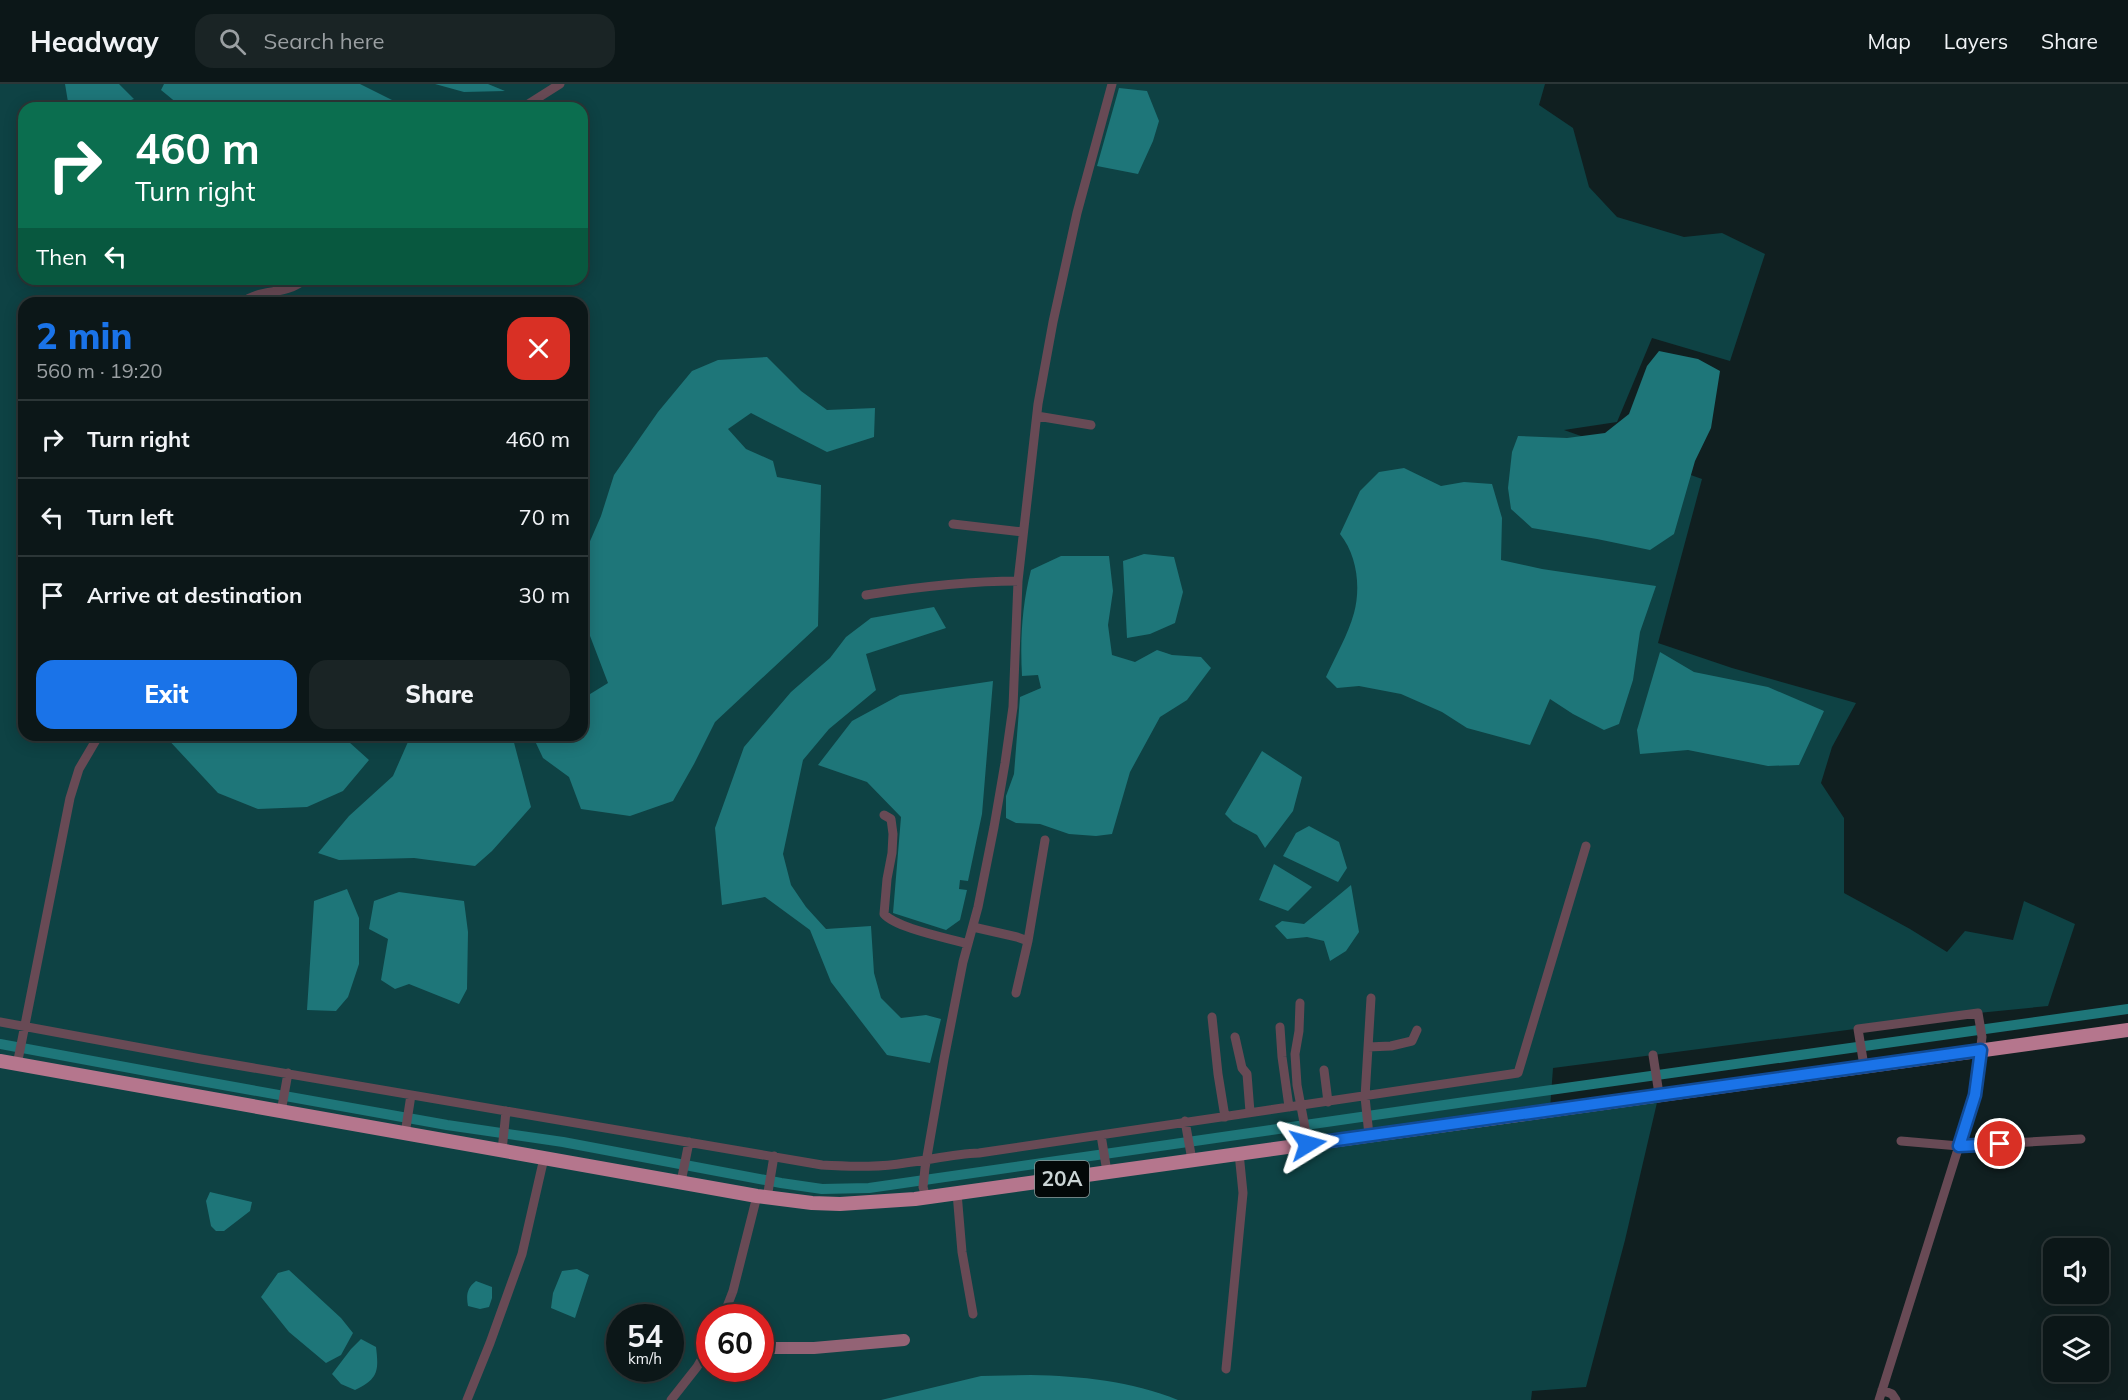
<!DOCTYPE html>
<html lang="en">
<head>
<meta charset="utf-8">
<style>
	:root { --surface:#0c1718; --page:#1a2425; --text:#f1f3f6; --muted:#9a9fa2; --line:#2c3637; --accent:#1a73e8 }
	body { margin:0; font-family:Mulish,sans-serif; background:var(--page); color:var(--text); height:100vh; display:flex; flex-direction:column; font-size:22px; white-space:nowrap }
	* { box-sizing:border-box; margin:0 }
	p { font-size:20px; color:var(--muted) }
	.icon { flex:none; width:33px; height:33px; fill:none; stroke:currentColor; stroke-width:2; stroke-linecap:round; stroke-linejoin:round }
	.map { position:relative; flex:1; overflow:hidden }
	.drawer { position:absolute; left:18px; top:213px; width:570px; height:444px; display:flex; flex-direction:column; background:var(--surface); border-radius:18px; box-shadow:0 3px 15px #0003,0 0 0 2px var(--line) }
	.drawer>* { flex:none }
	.hud { position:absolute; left:18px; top:18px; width:570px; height:183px; border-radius:18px; box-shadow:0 3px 15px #0003,0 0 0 2px var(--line); background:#0b6e4f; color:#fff; overflow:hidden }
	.fabs { position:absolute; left:2043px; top:1154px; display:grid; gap:12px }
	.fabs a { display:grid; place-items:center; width:66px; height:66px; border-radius:12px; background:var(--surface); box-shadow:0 3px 15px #0003,0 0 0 2px var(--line); font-size:30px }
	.speed { position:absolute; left:606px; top:1220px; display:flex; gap:12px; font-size:30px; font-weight:700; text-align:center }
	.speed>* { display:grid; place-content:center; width:78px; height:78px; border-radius:50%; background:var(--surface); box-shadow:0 3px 15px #0003,0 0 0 2px var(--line); line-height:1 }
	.speed small { font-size:15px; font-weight:400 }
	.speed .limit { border:9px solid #d22; background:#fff; color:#111 }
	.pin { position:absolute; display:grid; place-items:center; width:51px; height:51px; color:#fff; margin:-26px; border:3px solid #fff; border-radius:50%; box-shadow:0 2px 6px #0007 }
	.me { position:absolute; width:66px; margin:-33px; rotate:82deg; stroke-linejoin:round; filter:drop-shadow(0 0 4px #0008) }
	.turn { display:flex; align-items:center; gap:21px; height:126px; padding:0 18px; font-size:27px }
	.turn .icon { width:78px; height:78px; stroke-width:2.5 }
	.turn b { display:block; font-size:42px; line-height:51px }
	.then { display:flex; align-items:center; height:57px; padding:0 18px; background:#0003; gap:12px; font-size:22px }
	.round { display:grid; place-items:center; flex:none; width:63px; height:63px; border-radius:18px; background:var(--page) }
	.overview { display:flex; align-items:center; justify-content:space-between; height:102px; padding:0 18px }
	h1 { font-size:36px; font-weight:800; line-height:45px; color:var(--accent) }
	.action { display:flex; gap:12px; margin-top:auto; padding:12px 18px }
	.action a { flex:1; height:69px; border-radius:18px; background:var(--accent); color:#fff; font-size:24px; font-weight:800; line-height:69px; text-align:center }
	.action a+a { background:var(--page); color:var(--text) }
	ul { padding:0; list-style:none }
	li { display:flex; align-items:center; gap:18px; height:78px; padding:0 18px; border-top:2px solid var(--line) }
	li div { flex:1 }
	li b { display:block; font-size:22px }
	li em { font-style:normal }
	header { display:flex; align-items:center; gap:36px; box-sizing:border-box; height:84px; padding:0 30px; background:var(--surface); border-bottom:2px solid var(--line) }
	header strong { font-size:28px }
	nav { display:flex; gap:33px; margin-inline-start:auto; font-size:21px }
	.search { width:420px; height:54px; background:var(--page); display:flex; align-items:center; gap:15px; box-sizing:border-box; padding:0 21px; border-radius:18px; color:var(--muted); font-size:22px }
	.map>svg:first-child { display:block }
	.green { fill:#0e4244; fill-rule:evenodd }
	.water { fill:#1e7679 }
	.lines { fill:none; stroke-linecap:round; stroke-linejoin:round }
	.canal { stroke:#1e7679; stroke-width:10 }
	.street { stroke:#684a55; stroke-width:9 }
	.secondary { stroke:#936375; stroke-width:12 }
	.primary { stroke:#b5768d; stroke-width:14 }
	.route-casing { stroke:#114b97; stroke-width:15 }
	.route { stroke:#1a73e8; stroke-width:10 }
	.labels { text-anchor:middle; stroke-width:6; stroke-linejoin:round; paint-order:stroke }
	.shield { fill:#030808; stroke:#8f9898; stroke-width:1.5 }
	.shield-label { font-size:21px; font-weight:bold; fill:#cbd5d5 }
</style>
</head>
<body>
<header>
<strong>Headway</strong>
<div class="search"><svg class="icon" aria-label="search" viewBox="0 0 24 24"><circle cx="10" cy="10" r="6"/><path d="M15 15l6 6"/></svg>Search here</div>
<nav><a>Map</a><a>Layers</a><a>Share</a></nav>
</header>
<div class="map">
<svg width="2128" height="1316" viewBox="0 0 2128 1316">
	<rect width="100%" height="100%" fill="#101f20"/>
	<path class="green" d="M0 0H1545L1539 21 1573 44 1589 103 1617 133 1684 153 1722 149 1765 170 1730 277 1652 254 1617 338 1564 346 1702 395 1658 559 1732 584 1856 619 1832 663 1821 699 1844 734V809L1910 845 1947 868 1965 847 2013 856 2024 817 2075 840 2048 922 1978 929 1553 984 1550 1025 1659 1010 1625 1156 1586 1303 1532 1307 1531 1316H0ZM24 24H582V195H24ZM24 219H582V651H24ZM620 1233H670V1284H620ZM710 1233H760V1284H710Z"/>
	<path class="water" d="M65 0H119L134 15 108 24H69Z
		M164 0H360L408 24H183L161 6Z
		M435 0H488L505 7 464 8Z
		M1119 4 1147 7 1159 37 1153 57 1138 90 1097 82Z
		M1659 267 1698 275 1720 287 1711 344 1695 377 1674 450 1650 466 1597 455 1532 444 1511 425 1508 404 1512 368 1518 352 1567 354 1605 349 1629 330 1647 282Z
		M767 273 801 307 827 326 875 324 874 353 827 368 751 329 728 345 746 365 773 377 777 393 821 401 818 542 715 638 694 680 673 717 630 732 581 725 569 693 543 674 535 657 537 651H582V615L608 599 582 531V487L584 471 601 432 614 391 658 328 692 287 718 276Z
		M1404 384 1441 402 1464 398 1492 400 1502 434 1501 476 1542 485 1656 502 1640 548 1633 596 1619 640 1604 646 1573 630 1550 615 1530 661 1467 644 1442 628 1401 610 1359 602 1337 604 1326 593C1335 573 1348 551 1354 529 1361 503 1357 471 1340 450L1360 407 1379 388Z
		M1144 470 1174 473 1183 508 1175 539 1150 550 1127 554 1123 477Z
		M1061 472H1109L1113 507 1108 541 1112 571 1135 578 1157 566 1172 571 1201 573 1211 584 1187 616 1160 633 1130 688 1112 750 1096 752 1069 750 1040 740 1016 739 1006 734V712L1014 690 1020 613 1041 604 1038 591 1022 592C1020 556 1022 521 1031 486Z
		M934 523 946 544 866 570 876 606 829 645 803 676 783 770 791 801 806 823 826 845 871 842 874 889 881 914 901 934 926 931 941 935 930 979 887 971 831 898 810 846 765 813 722 821 715 744 744 663 791 608 830 574 846 553 871 534Z
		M1660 568 1694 588 1768 603 1824 627 1799 681 1768 682 1688 666 1640 670 1637 646Z
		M993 597 982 730 968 797 960 796 959 805 967 806 960 836 946 846 893 829 901 733 867 698 818 681 852 637 900 611Z
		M164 651H336L349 658 369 676 343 707 307 723 258 725 218 709Z
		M411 651H512L531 723 492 767 475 782 414 774 339 776 318 769 349 732 393 692Z
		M1262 667 1302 693 1293 727 1265 764 1257 751 1233 738 1225 730Z
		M1309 742 1339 758 1347 784 1338 798 1283 772 1296 749Z
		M1274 780 1312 803 1288 827 1259 816Z
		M1351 801 1359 848 1346 867 1330 877 1324 857 1307 853 1287 855 1275 842 1282 837 1304 840Z
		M347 805 359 834V880L348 913 336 927 307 926 314 817Z
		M399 808 464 817 468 848 467 905 459 920 409 900 395 905 381 896 388 855 369 845 374 817Z
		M210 1108 252 1118 250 1127 224 1147H216L211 1142 206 1117Z
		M577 1185 589 1191 575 1234 551 1224 553 1209 562 1187Z
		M289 1186 341 1234 353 1249 341 1271 326 1279 289 1248 261 1213 278 1189Z
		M476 1197 492 1203V1214L489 1223 480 1225 468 1222C466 1211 467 1204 476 1197Z
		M361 1255 376 1263C379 1287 378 1295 355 1306L341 1300 332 1290 351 1265Z
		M1031 1291C1081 1292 1131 1297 1178 1316H881L981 1292Z"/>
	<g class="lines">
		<path class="canal" d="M0 960 190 995 447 1041 563 1058 781 1099 822 1105 869 1104 1465 1018 2128 925"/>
		<path class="street" d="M522 24 560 0
			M242 219C261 203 284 213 305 195
			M1037 332 1091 341
			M953 440 1023 448
			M866 511C917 503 966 497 1018 497
			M884 731 891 735 893 750 892 769 887 795 884 830C896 844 948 854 968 860
			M973 843 1017 853 1028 857 1045 756
			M1016 909 1028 857
			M1300 919 1299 947 1295 970 1297 1001 1308 1060
			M1212 933 1218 990 1225 1033
			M0 938 201 975 822 1081C849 1082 878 1084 905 1079 930 1076 953 1070 979 1069L1518 989 1586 762
			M1280 943 1282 973 1289 1023
			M1235 953 1242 984 1247 990 1250 1028
			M1368 963 1391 962 1412 957 1417 946
			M1653 971 1659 1010
			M17 981 70 714 79 685 99 651
			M1864 982 1858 945 1978 929 1982 953 1975 1011 1879 1316
			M1324 986 1328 1018
			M281 1028 288 989
			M1185 1037 1192 1076
			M405 1050 411 1011
			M1101 1051 1107 1088
			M1369 1051 1365 1013 1371 914
			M1901 1057 1959 1062 2081 1055
			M502 1067 506 1027
			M681 1098 689 1058
			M957 1109 962 1168 973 1230
			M926 1113 923 1103 925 1084 944 975 963 878 978 823 994 743 1005 679 1013 623 1018 497 1038 320 1053 238 1077 129 1112 0
			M767 1114 774 1072
			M723 1233 733 1207 757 1112
			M1226 1285 1243 1109 1239 1069
			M1882 1306 1892 1310 1896 1316
			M467 1316 490 1259 522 1170 544 1074
			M671 1316 697 1283 710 1261"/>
		<path class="secondary" d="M760 1264H814L904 1256"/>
		<path class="primary" d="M0 977 757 1112 812 1119 840 1120 915 1115 2128 946"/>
	</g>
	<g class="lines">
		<g class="route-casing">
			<path id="route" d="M1308 1060 1981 966 1975 1011 1959 1062 2000 1060"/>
		</g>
		<use href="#route" class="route"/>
	</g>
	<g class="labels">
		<rect class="shield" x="1035" y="1077" width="54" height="36" rx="4.5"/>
		<g class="shield-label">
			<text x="1062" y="1102">20A</text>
		</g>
	</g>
</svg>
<div class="fabs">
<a><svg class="icon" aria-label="sound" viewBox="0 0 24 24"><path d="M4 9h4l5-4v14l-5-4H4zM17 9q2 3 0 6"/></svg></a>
<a><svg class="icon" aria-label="layers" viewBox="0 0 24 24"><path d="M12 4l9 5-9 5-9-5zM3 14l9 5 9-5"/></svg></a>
</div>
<div class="speed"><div>54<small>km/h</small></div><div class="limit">60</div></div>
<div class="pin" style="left:2000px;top:1060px;background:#d93025"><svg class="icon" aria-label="arrive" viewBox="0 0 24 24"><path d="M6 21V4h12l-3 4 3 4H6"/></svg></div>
<svg class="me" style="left:1308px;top:1060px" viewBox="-20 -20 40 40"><path d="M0-17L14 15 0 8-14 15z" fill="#1a73e8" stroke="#fff" stroke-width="4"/></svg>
<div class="hud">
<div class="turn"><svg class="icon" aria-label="right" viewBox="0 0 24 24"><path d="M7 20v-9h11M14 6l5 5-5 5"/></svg><div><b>460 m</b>Turn right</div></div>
<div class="then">Then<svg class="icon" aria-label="left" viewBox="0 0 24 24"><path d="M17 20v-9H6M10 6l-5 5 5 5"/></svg></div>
</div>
<section class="drawer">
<div class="overview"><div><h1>2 min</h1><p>560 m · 19:20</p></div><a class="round" style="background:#d93025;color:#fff"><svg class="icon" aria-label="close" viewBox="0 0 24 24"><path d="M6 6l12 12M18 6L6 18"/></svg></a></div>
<ul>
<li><svg class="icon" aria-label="right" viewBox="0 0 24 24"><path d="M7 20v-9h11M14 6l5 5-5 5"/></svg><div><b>Turn right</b></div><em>460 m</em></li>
<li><svg class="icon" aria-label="left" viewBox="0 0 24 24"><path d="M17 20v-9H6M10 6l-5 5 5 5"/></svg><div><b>Turn left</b></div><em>70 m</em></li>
<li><svg class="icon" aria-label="arrive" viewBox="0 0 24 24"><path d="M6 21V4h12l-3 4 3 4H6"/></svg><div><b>Arrive at destination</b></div><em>30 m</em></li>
</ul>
<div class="action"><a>Exit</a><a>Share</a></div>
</section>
</div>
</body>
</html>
